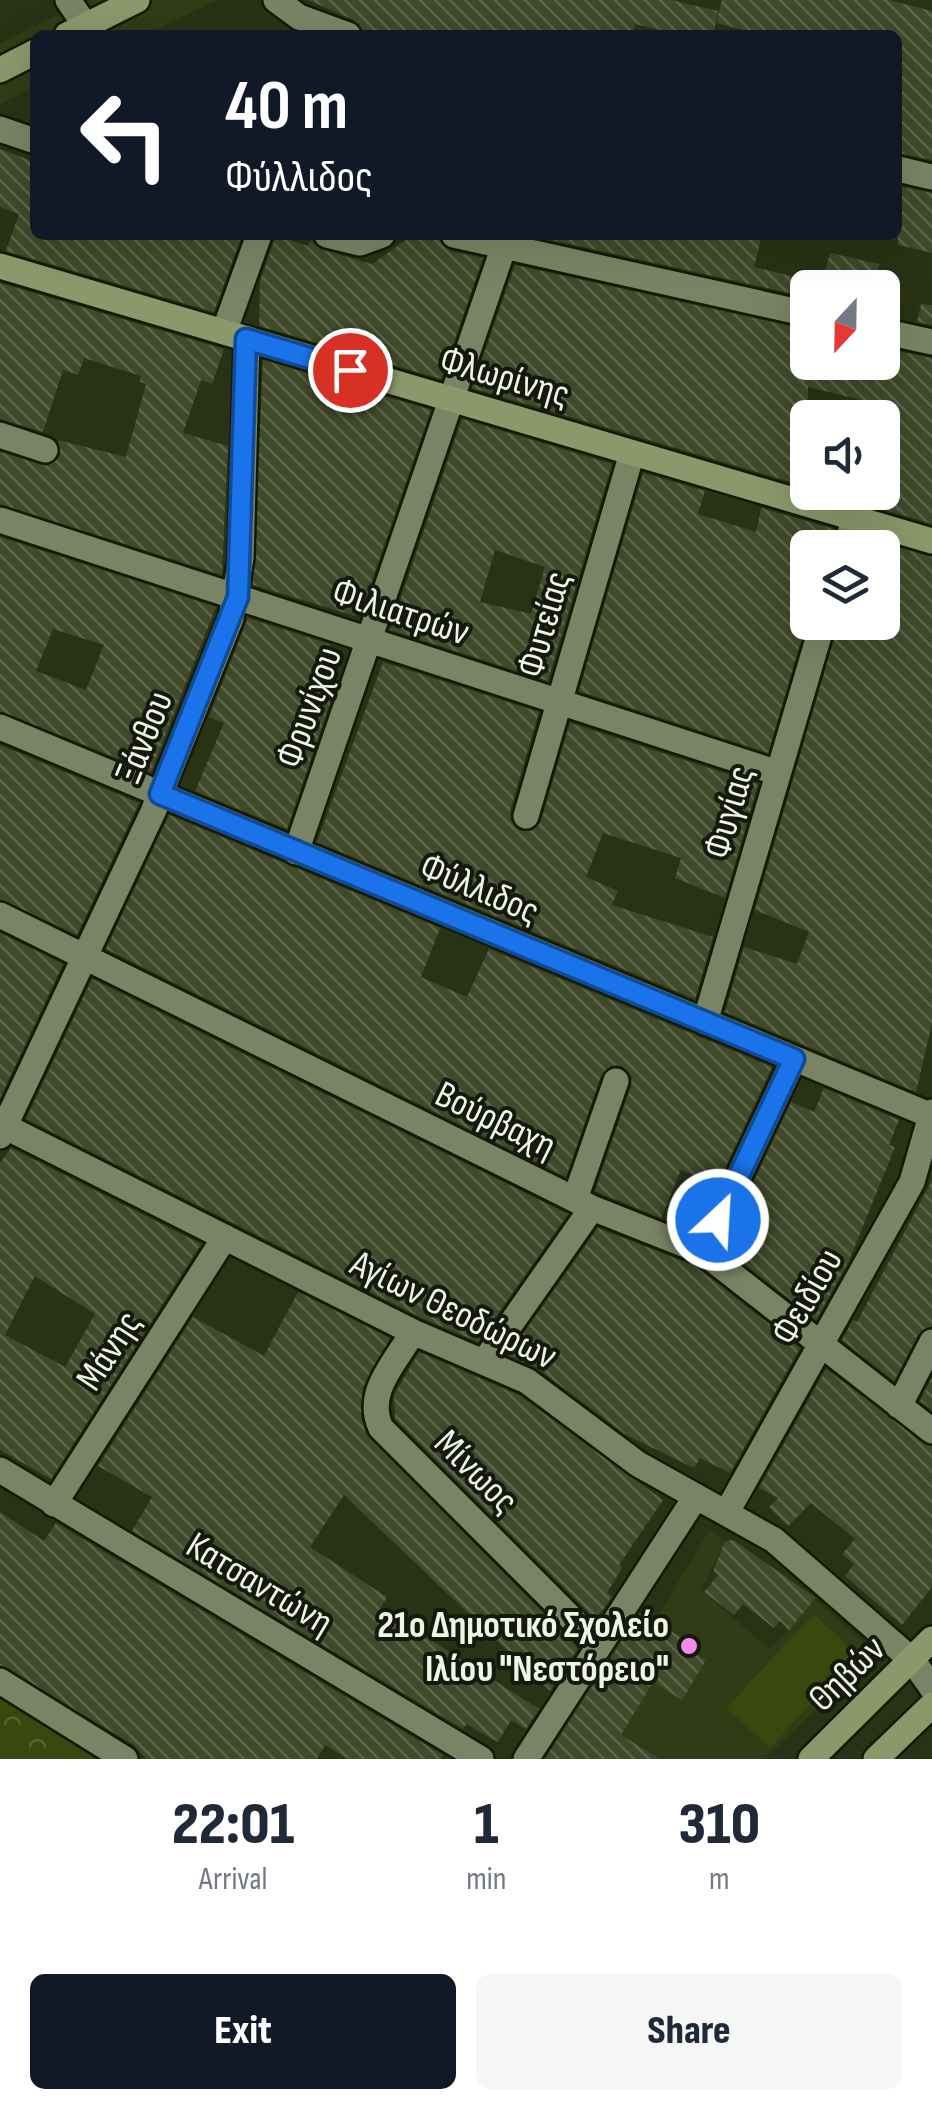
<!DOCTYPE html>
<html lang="en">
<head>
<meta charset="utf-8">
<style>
	:root { --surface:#fff; --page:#f6f6f7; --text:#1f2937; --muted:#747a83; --accent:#111827 }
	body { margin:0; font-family:"Sofia Sans Condensed",sans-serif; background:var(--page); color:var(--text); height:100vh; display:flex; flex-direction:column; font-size:38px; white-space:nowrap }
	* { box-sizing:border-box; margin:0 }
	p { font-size:32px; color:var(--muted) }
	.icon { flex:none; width:55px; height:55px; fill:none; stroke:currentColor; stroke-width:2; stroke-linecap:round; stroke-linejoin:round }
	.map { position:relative; height:1759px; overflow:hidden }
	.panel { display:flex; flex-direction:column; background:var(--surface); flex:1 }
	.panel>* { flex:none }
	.guide { position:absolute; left:30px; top:30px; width:872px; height:210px; border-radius:15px; box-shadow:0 10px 40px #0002; background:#111827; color:#fff; overflow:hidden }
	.needle { width:65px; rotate:202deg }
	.buttons { position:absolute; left:790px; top:270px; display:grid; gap:20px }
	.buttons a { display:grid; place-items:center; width:110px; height:110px; border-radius:15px; background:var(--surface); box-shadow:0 10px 40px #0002; font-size:50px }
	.pin { position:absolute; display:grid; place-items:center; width:85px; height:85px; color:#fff; margin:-42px; border:5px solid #fff; border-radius:50%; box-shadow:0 2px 10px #0007 }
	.me { position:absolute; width:110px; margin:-55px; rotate:25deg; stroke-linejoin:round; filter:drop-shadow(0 0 8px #0008) }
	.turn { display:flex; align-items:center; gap:35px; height:210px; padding:0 30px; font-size:45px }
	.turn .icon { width:130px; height:130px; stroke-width:2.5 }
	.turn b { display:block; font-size:70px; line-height:85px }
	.eta { display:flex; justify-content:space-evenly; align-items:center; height:170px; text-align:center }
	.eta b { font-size:60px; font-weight:800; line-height:70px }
	.action { display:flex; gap:20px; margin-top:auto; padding:20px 30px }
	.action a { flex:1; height:115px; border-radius:15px; background:var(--accent); color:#fff; font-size:40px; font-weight:800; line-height:115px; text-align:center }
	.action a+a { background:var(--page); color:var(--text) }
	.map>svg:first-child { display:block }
	.built { fill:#313b16 }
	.forest { fill:url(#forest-crowns) }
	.pitch { fill:#3a470e }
	.building { fill:url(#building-back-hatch); fill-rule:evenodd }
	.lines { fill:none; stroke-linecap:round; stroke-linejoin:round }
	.street-casing { stroke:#131a00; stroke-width:30 }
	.secondary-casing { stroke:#131a00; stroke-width:30 }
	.street { stroke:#7a8464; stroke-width:25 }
	.secondary { stroke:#8a986b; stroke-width:25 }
	.route-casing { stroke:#114b97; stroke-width:25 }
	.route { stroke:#1a73e8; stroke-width:18 }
	.poi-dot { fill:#f888ea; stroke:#15180c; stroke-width:4 }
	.labels { text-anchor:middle; stroke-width:8; stroke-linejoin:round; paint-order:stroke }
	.street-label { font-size:38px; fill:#eff5e4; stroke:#15180c }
	.poi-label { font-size:38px; font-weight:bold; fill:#eff5e4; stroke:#15180c; text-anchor:end }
</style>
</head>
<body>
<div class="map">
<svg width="932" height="1759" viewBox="0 0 932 1759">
	<defs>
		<pattern id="forest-crowns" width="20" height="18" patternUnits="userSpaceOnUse" patternTransform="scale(2.5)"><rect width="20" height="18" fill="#3a470e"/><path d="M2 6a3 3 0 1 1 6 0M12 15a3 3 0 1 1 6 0" fill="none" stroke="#576231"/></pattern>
		<pattern id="building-back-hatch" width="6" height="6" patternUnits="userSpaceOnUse" patternTransform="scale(2.5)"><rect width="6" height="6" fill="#40492a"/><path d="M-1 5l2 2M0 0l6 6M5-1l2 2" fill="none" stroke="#5c6449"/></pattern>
	</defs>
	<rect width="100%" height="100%" fill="#2a3215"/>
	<path class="built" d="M89 0H218L145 35H35V87L0 104V43Z
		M709 1531 725 1541 701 1590 770 1650 815 1600 876 1653 764 1759H545L634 1609 655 1621Z"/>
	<path class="forest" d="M0 1698 96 1759H0Z"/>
	<path class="pitch" d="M814 1614 858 1655 770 1748 726 1708Z"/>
	<path class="building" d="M308 0H671L718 11 713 35H682L635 24 633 35H364L354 20Z
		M722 0H889L932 11V160L898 153V35H763L716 23Z
		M0 149 35 162V235H242L214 312 6 251 19 214 0 207Z
		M898 186 932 193V253L898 245Z
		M413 235H438L450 251 483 258 441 379 259 326 260 281 274 241 281 237 308 246 310 240 322 250 372 264Z
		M529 235H762L754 267 808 280V297Z
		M830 253 879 264 874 288H821Z
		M515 265 808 330V362H882V348L932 358V524L825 492H882V405L808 387V487L472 388Z
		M0 283 224 349 212 384 201 380 183 433 228 446 222 575 0 504V452L47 466 60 456 58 440 126 457 146 384 140 382 141 376 84 358 78 375 63 370 43 432 0 419Z
		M921 304 932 305V325L917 322Z
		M263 360 431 410 361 612 355 616 253 585Z
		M462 419 612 464 548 681 390 630ZM495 550 545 567 531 614 480 602Z
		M643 473 705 491 698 514 756 532 761 508 834 529 830 548H808V617L768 753 579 691Z
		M0 537 216 607 151 772 0 711ZM53 629 104 645 86 690 36 671Z
		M865 538 932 557V1023L916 1092 725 1012 744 947 797 964 809 932 755 910 839 622H882V548H863Z
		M248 618 329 644 324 682 336 686 287 829 195 791 224 723 209 717Z
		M383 662 539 712 510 811 511 821 521 831H531L541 821 570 723 758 784 725 898 675 878 681 858 603 833 586 877 618 891 612 905 713 937 695 999 317 842Z
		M0 745 139 803 77 935 0 899Z
		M169 815 440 928 421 977 467 997 489 949 772 1067 717 1185 681 1170 661 1218 595 1191 631 1086 632 1077 622 1066 612 1065 601 1076 566 1177 106 949Z
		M0 933 63 964 0 1098Z
		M92 979 568 1214 478 1342 420 1317 26 1119Z
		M824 1088 899 1120 889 1145 895 1147 849 1261 816 1320 735 1256 755 1220 739 1213 791 1102 814 1112Z
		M11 1148 201 1244 51 1479 0 1450V1163ZM35 1276 95 1314 65 1367 5 1335Z
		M932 1180V1326L918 1335 894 1381 842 1340 853 1320 857 1322Z
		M598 1228 695 1266 800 1348 730 1473 700 1458 694 1468 626 1435 537 1368 508 1355Z
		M298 1292 390 1338 363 1387 361 1416 366 1434 578 1648 550 1691 344 1495 310 1547 387 1597 378 1612 421 1640 423 1635 539 1709 526 1729 511 1720 498 1742 466 1724 463 1729 132 1531 152 1497 98 1466 193 1317 264 1356Z
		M419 1352 519 1395 663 1500 619 1565 622 1568 607 1593 612 1596 596 1620 395 1419 394 1395Z
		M826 1369 932 1447V1587L902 1625 845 1576 854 1564 842 1554 855 1539 811 1503 788 1526 769 1507 778 1498 759 1488Z
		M932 1377V1410L920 1401Z
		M0 1512 44 1541 56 1523 443 1755 441 1759H348L325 1745 317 1759H146L134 1745 0 1665Z
		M733 1540 816 1598 789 1630 780 1621 774 1628 743 1604 734 1615 704 1592 718 1575 713 1571 725 1541Z
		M640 1613 696 1646 692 1652 706 1660 682 1700 653 1682 621 1735 660 1759H545Z"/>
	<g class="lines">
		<g class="street-casing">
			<path id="street" d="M68 0 85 25
				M276 0 299 17 348 35
				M0 129 35 141
				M898 169 932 177
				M327 235 360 243 382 235
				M454 235 808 314
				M882 331 932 342
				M224 332 259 235
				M0 435 45 450
				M0 520 778 773
				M846 548 854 518
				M0 727 932 1116
				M526 816 632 453
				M296 852 504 246
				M0 915 592 1208 703 1252 932 1431
				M705 1022 823 622
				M0 1124 413 1332 527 1381 638 1464 774 1540 913 1661 932 1688
				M0 1136 153 812 231 618 241 558 247 339
				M575 1199 616 1081
				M703 1252 794 1059
				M413 1332C395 1363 364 1393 381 1428L597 1644
				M484 1362 592 1208
				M899 1406 932 1342
				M0 1470 481 1759
				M54 1504 225 1237
				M728 1510 912 1182 932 1112
				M0 1681 125 1759
				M526 1759 695 1498"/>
		</g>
		<g class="secondary-casing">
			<path id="secondary" d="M67 35 137 0
				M0 70 35 52
				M0 266 932 541
				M811 1759 932 1639
				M876 1759 932 1705"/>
		</g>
		<use href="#street" class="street"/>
		<use href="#secondary" class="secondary"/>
	</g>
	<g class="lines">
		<g class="route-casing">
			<path id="route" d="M350 370 246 339 238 597 160 794 794 1059 718 1220"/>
		</g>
		<use href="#route" class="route"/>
	</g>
	<circle class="poi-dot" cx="689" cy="1646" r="10"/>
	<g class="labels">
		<g class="street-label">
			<text transform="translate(505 376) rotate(16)" y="13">Φλωρίνης</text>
			<text transform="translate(401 611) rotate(18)" y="13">Φιλιατρών</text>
			<text transform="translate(543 624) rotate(-74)" y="13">Φυτείας</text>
			<text transform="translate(308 707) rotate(-70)" y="13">Φρυνίχου</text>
			<text transform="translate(143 737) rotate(-68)" y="13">Ξάνθου</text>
			<text transform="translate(728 812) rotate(-74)" y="13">Φυγίας</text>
			<text transform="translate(480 888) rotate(23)" y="13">Φύλλιδος</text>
			<text transform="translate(496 1119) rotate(26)" y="13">Βούρβαχη</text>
			<text transform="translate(806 1296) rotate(-60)" y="13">Φειδίου</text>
			<text transform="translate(454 1309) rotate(26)" y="13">Αγίων Θεοδώρων</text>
			<text transform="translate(108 1350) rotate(-57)" y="13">Μάνης</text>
			<text transform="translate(477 1471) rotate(45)" y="13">Μίνωος</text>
			<text transform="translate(260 1583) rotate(31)" y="13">Κατσαντώνη</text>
			<text transform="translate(846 1673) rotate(-44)" y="13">Θηβών</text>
		</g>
		<g class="poi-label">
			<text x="669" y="1637">21ο Δημοτικό Σχολείο<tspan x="669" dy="44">Ιλίου "Νεστόρειο"</tspan></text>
		</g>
	</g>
</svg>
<div class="buttons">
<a><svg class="needle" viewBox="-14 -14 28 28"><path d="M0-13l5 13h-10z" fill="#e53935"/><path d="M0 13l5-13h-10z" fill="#747a83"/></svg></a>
<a><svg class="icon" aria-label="sound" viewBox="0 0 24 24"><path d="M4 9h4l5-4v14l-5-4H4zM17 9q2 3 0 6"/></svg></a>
<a><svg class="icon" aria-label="layers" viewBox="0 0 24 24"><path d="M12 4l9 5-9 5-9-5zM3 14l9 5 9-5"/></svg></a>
</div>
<div class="pin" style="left:350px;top:370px;background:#d93025"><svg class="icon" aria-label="arrive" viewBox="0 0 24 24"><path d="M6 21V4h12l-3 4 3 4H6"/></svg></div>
<svg class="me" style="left:718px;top:1220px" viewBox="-20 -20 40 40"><circle r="17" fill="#1a73e8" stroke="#fff" stroke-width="3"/><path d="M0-11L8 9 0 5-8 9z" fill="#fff"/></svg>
<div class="guide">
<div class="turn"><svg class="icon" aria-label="left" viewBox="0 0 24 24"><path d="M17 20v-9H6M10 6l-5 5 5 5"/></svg><div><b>40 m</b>Φύλλιδος</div></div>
</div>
</div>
<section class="panel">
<div class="eta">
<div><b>22:01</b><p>Arrival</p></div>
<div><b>1</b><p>min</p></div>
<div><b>310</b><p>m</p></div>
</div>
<div class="action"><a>Exit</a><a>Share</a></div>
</section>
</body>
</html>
